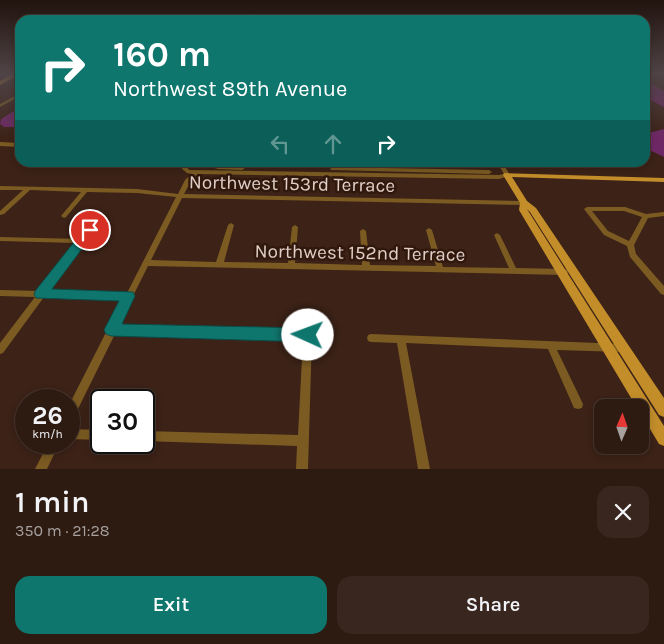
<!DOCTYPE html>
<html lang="en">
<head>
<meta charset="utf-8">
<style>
	:root { --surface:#2d1a11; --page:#39271f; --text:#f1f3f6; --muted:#a7a19f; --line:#483831; --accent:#0f766e }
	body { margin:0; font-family:Karla,sans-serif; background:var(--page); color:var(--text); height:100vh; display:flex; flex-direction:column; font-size:19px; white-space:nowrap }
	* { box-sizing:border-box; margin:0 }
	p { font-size:16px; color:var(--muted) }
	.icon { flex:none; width:28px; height:28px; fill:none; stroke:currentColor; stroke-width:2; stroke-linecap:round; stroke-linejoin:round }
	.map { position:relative; height:469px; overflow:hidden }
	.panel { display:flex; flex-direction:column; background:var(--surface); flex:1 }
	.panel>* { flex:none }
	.top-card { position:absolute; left:15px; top:15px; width:635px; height:152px; border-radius:15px; box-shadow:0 2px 8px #0003,0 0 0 1px var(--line); background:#0f766e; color:#fff; overflow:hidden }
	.needle { width:32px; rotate:2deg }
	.fabs { position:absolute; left:594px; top:399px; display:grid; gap:10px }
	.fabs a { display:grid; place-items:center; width:55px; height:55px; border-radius:10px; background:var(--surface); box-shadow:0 2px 8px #0003,0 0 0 1px var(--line); font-size:25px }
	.speed { position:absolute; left:15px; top:389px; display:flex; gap:10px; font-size:25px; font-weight:700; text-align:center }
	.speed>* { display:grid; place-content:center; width:65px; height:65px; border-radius:50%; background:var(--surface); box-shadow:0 2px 8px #0003,0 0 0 1px var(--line); line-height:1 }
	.speed small { font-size:12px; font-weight:400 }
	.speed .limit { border:2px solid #111; border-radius:8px; background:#fff; color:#111 }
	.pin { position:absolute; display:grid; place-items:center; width:42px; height:42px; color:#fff; margin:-21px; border:2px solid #fff; border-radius:50%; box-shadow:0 1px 5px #0007 }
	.me { position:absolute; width:55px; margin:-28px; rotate:272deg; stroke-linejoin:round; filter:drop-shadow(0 0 4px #0008) }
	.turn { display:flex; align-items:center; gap:18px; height:105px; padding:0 15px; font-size:22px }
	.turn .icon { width:65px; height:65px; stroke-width:2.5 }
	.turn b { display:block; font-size:35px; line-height:42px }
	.lanes { display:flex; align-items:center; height:48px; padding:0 15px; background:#0003; justify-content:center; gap:25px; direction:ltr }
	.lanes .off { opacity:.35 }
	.round { display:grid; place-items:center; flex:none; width:52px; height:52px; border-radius:15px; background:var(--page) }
	.headline { display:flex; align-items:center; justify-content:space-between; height:85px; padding:0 15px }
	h1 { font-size:30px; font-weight:600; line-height:38px }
	.primary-button { display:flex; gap:10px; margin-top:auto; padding:10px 15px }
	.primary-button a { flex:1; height:58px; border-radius:15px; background:var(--accent); color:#fff; font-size:20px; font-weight:600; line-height:58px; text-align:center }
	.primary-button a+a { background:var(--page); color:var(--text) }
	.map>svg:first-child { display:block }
	.water { fill:#6f2866 }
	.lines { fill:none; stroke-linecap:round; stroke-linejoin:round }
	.minor { fill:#7b5b22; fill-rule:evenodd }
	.major { fill:#c38d2a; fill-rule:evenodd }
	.highway { fill:#e2a01e; fill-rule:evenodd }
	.route { fill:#0f766e; stroke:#0a4d48 }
	.labels { text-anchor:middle; stroke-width:5; stroke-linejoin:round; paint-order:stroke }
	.street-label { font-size:19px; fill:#e0cec7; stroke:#31180d }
</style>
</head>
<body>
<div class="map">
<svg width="664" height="469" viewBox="0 0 664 469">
	<rect width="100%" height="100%" fill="#3c2217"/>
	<path class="water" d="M645 80 664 91V107L645 97Z
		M20 107V127H4L0 124 1 119Z
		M664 129V157L645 148V134Z"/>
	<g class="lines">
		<path class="minor" d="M20 93V96L0 107V104Z
			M0 142 20 143V147L0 146Z
			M188 162H195L188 167V169L190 170 499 175 504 174 497 162H502L510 175 509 176 499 179 198 174 191 181 184 194 524 201 527 203 524 205 182 198 151 260 216 262 228 225 231 223 234 225 224 262 288 263 292 227 295 225 298 227 295 263 362 265 360 231 363 229 366 231 370 265 436 266 426 230 429 228 432 230 443 267 509 268 494 235 497 233 500 235 516 268 564 269 567 270 568 272 567 274 564 275 148 266 118 326 308 331 311 332 312 335 308 469H296L297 446 144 441V431L298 435 303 339 115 334 73 419 69 420V405L123 299 44 297 3 353 0 354V343L35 297 0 296V290L40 291 76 243 0 241V237L80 239 88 228H92L93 230 92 232 49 291 127 293 176 197 137 193 87 192 66 217 64 218 61 216 81 192 30 190 4 214 0 215V211L23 190H0V186L137 189 178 194 185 180 191 174 187 173 182 169 184 165Z
			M206 162 218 165 242 166 245 168 242 170 218 169 203 165V163Z
			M333 167 489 170 492 172 489 174 331 170 330 169Z
			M587 207H625L646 214 664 212V216L648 218 634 245 636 254 664 286V295L661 294 630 257 627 246 604 235 584 209ZM592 211H624L642 217 629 241 608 231Z
			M371 334 623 344 626 345 628 348 626 351 623 352 557 350 583 404 582 408 578 409 574 408 548 349 406 343 430 469H418L397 343 371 342 368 341 367 338 368 335Z
			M69 429 101 430V440L69 439Z
			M49 442H60L47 469H35Z"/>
		<path class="major" d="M504 173 664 178V182L512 177 527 201 536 208 664 398V417L659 415 530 212 527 209 664 426V446L659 444 640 412V408H637L519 210 520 203 503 175Z"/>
		<path class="highway" d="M0 73H5L0 76Z
			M13 73H20L0 85V81Z"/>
	</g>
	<linearGradient id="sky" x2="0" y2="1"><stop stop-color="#21130d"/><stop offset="0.53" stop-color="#504447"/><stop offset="1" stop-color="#504447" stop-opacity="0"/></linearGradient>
	<rect width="664" height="139" fill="url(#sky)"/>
	<path class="route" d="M90 226 96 230 52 289 133 292 135 296 122 324 308 328 313 330 315 335 313 340 308 342 111 336 106 334 104 330 119 301 36 298 34 294 36 290 86 227Z"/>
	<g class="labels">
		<g class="street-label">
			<text transform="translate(292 183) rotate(1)" y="7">Northwest 153rd Terrace</text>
			<text transform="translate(360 252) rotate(1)" y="7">Northwest 152nd Terrace</text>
		</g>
	</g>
</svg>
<div class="fabs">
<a><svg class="needle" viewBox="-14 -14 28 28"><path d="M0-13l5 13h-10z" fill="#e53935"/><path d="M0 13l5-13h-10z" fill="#a7a19f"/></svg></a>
</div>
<div class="speed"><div>26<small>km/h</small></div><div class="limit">30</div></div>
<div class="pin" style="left:90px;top:230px;background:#d93025"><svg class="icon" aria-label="arrive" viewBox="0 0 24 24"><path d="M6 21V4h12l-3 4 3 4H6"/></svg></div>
<svg class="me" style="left:308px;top:335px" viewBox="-20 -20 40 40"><circle r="19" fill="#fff"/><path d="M0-13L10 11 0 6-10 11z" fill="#0f766e"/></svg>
<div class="top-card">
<div class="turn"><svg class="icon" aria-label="right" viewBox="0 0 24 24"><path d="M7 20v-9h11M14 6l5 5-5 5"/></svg><div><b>160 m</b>Northwest 89th Avenue</div></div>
<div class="lanes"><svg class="icon off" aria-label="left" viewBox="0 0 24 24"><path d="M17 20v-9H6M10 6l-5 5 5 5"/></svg><svg class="icon off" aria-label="ahead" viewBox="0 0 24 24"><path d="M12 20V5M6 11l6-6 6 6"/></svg><svg class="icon" aria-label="right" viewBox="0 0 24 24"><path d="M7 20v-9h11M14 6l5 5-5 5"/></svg></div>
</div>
</div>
<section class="panel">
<div class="headline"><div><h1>1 min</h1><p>350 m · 21:28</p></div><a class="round"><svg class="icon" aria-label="close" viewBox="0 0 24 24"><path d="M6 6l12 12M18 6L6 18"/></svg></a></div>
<div class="primary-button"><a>Exit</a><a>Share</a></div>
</section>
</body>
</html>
